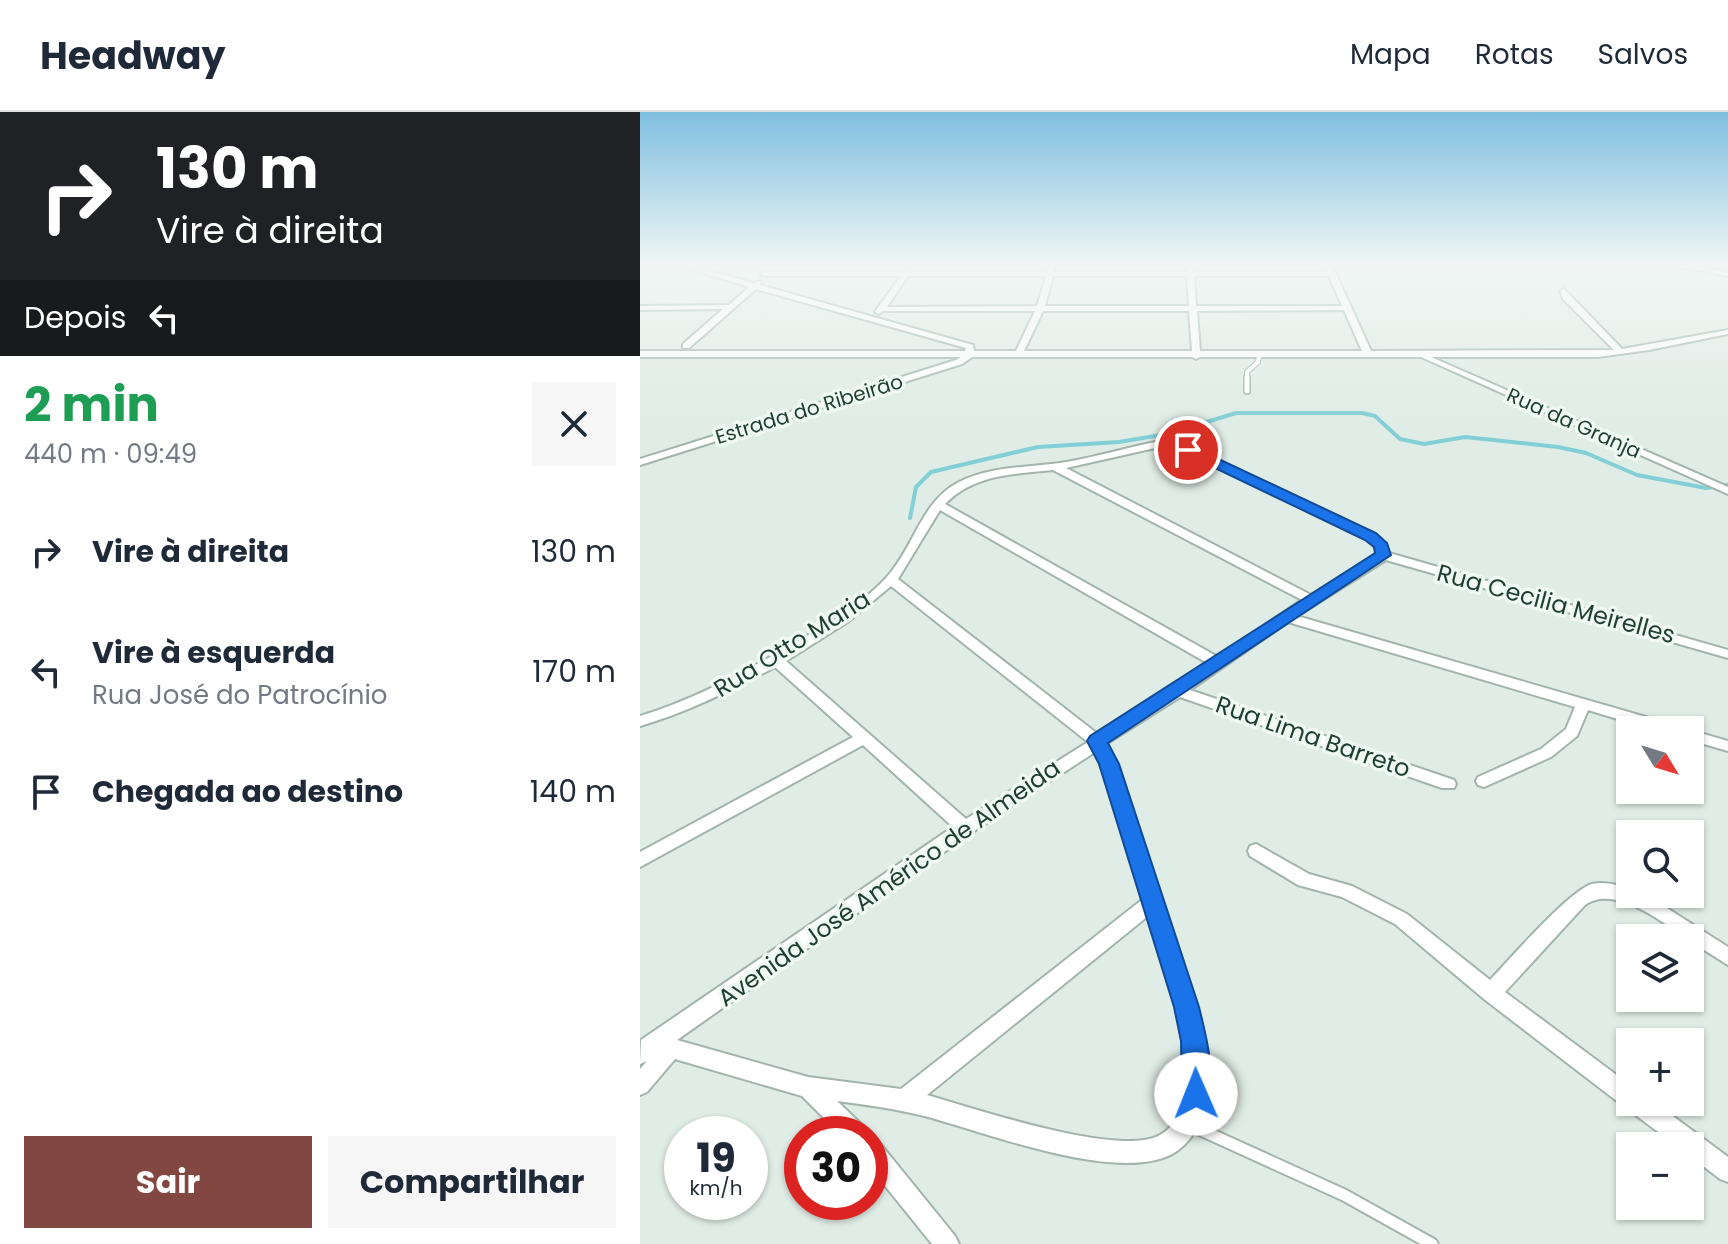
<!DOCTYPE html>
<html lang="pt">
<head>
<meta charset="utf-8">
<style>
	:root { --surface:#fff; --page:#f6f6f7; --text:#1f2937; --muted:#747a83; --line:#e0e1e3; --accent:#834741 }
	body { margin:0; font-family:Poppins,sans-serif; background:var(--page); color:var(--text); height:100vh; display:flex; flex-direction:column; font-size:30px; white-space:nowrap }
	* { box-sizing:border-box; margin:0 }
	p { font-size:26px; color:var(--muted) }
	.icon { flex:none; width:44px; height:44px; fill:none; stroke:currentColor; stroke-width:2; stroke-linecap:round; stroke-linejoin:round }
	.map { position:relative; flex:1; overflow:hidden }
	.drawer { display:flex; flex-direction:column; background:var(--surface); width:640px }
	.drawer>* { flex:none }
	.banner { background:#202124; color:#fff; overflow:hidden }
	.needle { width:52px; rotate:128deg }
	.buttons { position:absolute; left:976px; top:604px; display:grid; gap:16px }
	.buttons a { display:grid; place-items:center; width:88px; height:88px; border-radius:0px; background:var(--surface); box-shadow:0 2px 6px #0004; font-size:40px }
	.speed { position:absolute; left:24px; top:1004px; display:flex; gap:16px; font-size:40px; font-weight:700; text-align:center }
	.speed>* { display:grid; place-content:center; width:104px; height:104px; border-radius:50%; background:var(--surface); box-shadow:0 2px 6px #0004; line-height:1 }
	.speed small { font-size:20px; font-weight:400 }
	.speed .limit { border:12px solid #d22; background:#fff; color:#111 }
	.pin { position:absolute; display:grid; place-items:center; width:68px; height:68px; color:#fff; margin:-34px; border:4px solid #fff; border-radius:50%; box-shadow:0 2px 8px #0007 }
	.me { position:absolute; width:88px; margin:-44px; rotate:359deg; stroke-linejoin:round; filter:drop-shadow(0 0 6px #0008) }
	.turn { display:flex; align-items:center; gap:28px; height:168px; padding:0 24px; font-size:36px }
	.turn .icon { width:104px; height:104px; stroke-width:2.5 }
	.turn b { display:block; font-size:56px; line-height:68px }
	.then { display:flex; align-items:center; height:76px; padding:0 24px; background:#0003; gap:16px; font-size:30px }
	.round { display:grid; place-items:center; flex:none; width:84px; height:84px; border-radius:0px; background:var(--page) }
	.head { display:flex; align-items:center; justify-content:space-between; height:136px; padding:0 24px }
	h1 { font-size:48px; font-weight:700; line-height:60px; color:#1e9e55 }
	.button { display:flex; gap:16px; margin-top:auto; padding:16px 24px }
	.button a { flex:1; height:92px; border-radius:0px; background:var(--accent); color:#fff; font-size:32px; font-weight:700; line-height:92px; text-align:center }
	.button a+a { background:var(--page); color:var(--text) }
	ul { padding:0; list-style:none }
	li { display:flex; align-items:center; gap:24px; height:120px; padding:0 24px }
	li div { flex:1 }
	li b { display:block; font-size:30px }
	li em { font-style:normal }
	header { display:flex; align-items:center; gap:48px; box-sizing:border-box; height:112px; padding:0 40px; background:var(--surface); border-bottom:2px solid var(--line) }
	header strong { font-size:38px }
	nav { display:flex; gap:44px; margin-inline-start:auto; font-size:28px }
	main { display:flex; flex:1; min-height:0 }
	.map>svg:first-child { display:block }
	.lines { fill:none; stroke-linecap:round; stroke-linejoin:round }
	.stream { stroke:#83cfd6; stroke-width:4 }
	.lane-far2-casing { stroke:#a2b4ad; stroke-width:6 }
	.lane-far1-casing { stroke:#a2b4ad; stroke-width:8 }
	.lane-casing { stroke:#a2b4ad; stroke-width:15 }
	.street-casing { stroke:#a2b4ad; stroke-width:4 }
	.lane-far2 { stroke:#fff; stroke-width:4 }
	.lane-far1 { stroke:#fff; stroke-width:5 }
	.lane { stroke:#fff; stroke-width:11 }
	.street { fill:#fff; fill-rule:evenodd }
	.route { fill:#1a73e8; stroke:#114b97; stroke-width:2 }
	.labels { text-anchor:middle; stroke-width:7; stroke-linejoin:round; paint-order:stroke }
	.far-street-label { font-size:20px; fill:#1f3e33; stroke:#f0f8f4 }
	.street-label { font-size:24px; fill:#1f3e33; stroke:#f0f8f4 }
</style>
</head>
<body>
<header>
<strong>Headway</strong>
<nav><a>Mapa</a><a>Rotas</a><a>Salvos</a></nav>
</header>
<main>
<section class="drawer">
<div class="banner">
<div class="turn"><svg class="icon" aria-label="right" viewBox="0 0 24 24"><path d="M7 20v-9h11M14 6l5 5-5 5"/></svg><div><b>130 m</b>Vire à direita</div></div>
<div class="then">Depois<svg class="icon" aria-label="left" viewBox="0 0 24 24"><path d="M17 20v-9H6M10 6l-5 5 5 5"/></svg></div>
</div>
<div class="head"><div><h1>2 min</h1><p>440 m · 09:49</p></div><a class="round"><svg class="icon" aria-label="close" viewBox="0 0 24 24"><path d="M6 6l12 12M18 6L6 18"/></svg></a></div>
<ul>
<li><svg class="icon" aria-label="right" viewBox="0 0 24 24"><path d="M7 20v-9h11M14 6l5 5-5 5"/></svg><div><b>Vire à direita</b></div><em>130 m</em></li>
<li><svg class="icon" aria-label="left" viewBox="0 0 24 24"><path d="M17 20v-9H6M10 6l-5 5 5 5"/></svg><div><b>Vire à esquerda</b><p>Rua José do Patrocínio</p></div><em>170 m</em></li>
<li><svg class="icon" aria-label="arrive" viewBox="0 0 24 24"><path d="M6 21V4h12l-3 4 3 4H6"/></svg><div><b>Chegada ao destino</b></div><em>140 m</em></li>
</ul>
<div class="button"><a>Sair</a><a>Compartilhar</a></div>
</section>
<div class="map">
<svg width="1088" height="1132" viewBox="0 0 1088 1132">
	<rect width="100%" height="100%" fill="#e0ece6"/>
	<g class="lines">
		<path class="stream" d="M270 406 276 375 291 360 398 335 479 330 527 322 596 301H722L735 304 760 327 784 332 825 325 918 335 946 341 997 363 1066 376 1088 373"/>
		<g class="lane-far2-casing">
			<path id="lane-far2" d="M607 267V260L618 250 619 244"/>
		</g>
		<g class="lane-far1-casing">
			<path id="lane-far1" d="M607 265V279"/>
		</g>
		<g class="lane-casing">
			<path id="lane" d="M550 1013 704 1083 792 1132"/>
		</g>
		<g class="street-casing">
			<path id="street" d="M41 154H51L113 171 121 169 120 173 333 233 334 239H376L395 199H243L239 202 235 200 261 164H124L120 162 124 160H264L269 156 272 158 271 160H407L409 154H415L414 160H547V154H553L554 160H687L686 156 689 154 696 162 731 239 974 238 923 187 920 179 924 177 982 237 1088 218V222L1009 238 958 245H791L1088 375V382L781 245H560L556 247 552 245H332L322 252 0 353V347L316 248 321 245H0V239H325L326 236 116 177 49 236H43V232L83 197 0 198V194L89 193 109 175ZM268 164H406L397 194 247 195ZM413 164H547L549 194H405ZM554 164H689L702 194H556ZM704 198 722 239H560L557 199ZM403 199H549L552 239H384Z
				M1035 154H1051L1088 160V164Z
				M515 330 552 336 735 422 747 436 749 441 1088 538V546L746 448 657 504 1037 614 1039 618H1014L948 598 937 624 911 645 844 675 838 673 836 669 838 665 901 637 926 617 935 595 648 510 550 578 814 668 816 672 814 676H802L540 585 466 632 477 652 556 895C566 937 580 1009 537 1039 485 1075 345 1020 288 1005 258 997 228 993 197 989L223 1014 226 1022H200L162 984 35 947 7 980 0 983V957L7 949 0 952 1 928 313 715 223 633 0 755V740L213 625 135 555C92 578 48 600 0 614V604C47 590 91 567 132 544 171 521 214 500 246 466 274 436 281 389 319 370 352 353 391 356 426 350 456 345 485 336 515 330ZM515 336 546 341 727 426 737 438 736 443 671 483 426 356ZM413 358 662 488 578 545 305 392C334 362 374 362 413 358ZM300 398 569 552 459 623 258 467ZM251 474 448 630 326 707 146 549 209 509ZM455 640 461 652 503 787 261 977 168 965 37 928 331 721ZM508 804C524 856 546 909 546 964 546 986 540 1012 520 1023 480 1046 333 996 287 983Z
				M1049 618H1050L1088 629V639L1050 628Z
				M616 732 669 762 712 774 767 802 850 868C869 848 930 778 952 772 965 769 978 773 990 777V782H1002L1011 786 1088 835V853L1050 829V826H1046C1021 809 974 772 945 793L865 880 990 973V990H1014L1088 1045V1070L1080 1067 1050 1044V1034H1037L982 993 844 887 755 812 702 785 658 773 610 744 608 739 610 734Z
				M230 1026 238 1029 315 1124 319 1132H292L230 1055Z"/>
		</g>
		<use href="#lane-far2" class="lane-far2"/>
		<use href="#lane-far1" class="lane-far1"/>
		<use href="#lane" class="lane"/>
		<use href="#street" class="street"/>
	</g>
	<linearGradient id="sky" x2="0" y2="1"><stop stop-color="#7fbfe1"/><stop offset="0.49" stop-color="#f1f6f4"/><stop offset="1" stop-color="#f1f6f4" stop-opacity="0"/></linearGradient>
	<rect width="1088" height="312" fill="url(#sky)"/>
	<path class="route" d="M544 335H553L736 421 747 431 751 443 468 631 479 652 559 895C566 923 577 964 566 992L556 996 546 992 542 982 541 929 534 895 459 652 447 629 450 624 735 441 734 435 725 428 544 341Z"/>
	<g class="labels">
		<g class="far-street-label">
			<text transform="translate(169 297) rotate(-17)" y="7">Estrada do Ribeirão</text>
			<text transform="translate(934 311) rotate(24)" y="7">Rua da Granja</text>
		</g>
		<g class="street-label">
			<text transform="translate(916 492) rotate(15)" y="8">Rua Cecilia Meirelles</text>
			<text transform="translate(152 532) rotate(-32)" y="8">Rua Otto Maria</text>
			<text transform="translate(673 625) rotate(19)" y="8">Rua Lima Barreto</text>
			<text transform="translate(249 771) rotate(-35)" y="8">Avenida José Américo de Almeida</text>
		</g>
	</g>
</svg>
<div class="buttons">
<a><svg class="needle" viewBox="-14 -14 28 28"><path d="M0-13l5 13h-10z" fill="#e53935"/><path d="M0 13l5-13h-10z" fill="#747a83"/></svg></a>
<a><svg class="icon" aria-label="search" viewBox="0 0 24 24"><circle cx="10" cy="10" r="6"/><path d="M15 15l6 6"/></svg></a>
<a><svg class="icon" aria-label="layers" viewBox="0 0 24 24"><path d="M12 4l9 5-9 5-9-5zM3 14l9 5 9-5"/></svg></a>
<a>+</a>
<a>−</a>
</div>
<div class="speed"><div>19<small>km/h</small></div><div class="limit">30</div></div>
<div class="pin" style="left:548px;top:338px;background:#d93025"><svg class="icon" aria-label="arrive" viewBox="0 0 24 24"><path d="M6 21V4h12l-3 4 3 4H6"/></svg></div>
<svg class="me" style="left:556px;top:982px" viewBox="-20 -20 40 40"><circle r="19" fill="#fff"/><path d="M0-13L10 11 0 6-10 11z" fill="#1a73e8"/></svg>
</div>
</main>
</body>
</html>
